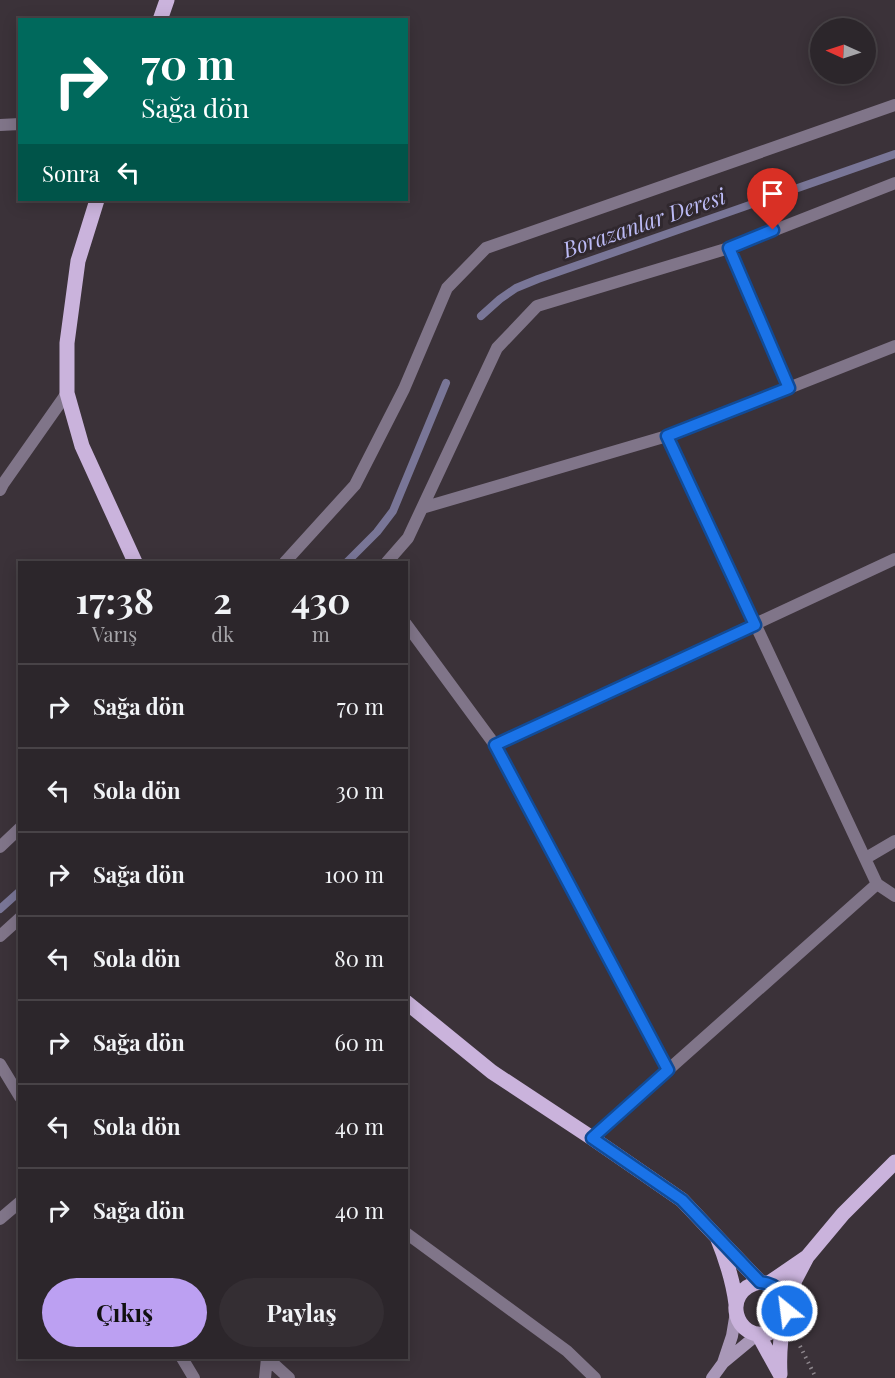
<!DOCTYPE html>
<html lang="tr">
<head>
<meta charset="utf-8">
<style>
	:root { --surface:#2c262b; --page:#342e33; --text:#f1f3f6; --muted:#a6a5a9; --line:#484347; --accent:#bca0f2 }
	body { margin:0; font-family:"Playfair Display",serif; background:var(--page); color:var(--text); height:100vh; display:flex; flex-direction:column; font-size:22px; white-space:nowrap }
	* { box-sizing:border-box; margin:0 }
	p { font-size:20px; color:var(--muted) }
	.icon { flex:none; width:33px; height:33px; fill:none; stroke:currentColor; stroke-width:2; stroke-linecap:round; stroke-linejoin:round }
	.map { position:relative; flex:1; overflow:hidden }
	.panel { position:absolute; left:18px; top:561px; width:390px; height:798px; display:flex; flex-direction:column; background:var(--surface); border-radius:0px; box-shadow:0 3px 15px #0003,0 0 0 2px var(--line) }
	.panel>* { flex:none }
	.guide { position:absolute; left:18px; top:18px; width:390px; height:183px; border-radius:0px; box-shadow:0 3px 15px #0003,0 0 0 2px var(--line); background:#00695c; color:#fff; overflow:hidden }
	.needle { width:39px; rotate:273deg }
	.tools { position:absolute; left:810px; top:18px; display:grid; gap:12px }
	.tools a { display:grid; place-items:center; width:66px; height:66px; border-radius:50%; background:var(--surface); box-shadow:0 3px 15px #0003,0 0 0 2px var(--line); font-size:30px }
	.pin { position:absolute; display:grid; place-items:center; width:51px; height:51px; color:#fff; margin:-62px -26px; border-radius:50% 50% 50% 0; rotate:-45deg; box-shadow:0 0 6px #0007 }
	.pin .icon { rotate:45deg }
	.me { position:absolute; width:66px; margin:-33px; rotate:331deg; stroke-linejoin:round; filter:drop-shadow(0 0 4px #0008) }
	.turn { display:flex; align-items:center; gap:21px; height:126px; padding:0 24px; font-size:27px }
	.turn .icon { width:78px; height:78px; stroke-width:2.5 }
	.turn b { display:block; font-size:42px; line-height:51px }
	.then { display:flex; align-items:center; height:57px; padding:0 24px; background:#0003; gap:12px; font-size:22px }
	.eta { display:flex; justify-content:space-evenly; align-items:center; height:102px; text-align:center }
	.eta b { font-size:36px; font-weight:700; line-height:42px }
	.cta { display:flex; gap:12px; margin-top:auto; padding:12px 24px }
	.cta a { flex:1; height:69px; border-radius:36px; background:var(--accent); color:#111; font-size:24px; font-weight:700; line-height:69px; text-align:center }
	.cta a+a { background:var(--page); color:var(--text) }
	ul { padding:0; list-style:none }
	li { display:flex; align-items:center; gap:18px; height:84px; padding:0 24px; border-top:2px solid var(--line) }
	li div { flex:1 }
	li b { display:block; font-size:22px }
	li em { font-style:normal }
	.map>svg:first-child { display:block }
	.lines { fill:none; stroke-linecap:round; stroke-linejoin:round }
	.stream { stroke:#797697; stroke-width:8 }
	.path { stroke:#8d868c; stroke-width:4; stroke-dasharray:1.5 4.5; stroke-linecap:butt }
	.street { stroke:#807589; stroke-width:12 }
	.secondary { stroke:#a998b8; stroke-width:12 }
	.primary { stroke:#cab3dc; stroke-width:15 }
	.route-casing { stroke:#114b97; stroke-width:15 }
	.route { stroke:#1a73e8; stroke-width:10 }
	.labels { text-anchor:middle; stroke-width:6; stroke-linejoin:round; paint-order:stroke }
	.water-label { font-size:22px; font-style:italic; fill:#bcbbf6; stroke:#30282e }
</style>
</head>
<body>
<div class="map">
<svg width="895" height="1378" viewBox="0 0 895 1378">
	<rect width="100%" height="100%" fill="#3b3239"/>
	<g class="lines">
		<path class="stream" d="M481 316 500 299 516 288 538 279 895 154
			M347 562 377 532 393 511 446 383
			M0 909 20 891"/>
		<path class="path" d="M800 1346 816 1378"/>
		<path class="street" d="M0 125 20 124
			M729 248 789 388
			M667 436 877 884 895 896
			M0 490 3 484 67 393
			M422 508 667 436 895 346
			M285 562 355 485 404 389 447 288 486 248 895 105
			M387 562 408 538 497 348 537 306 729 248 895 183
			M406 624 495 745 668 1070 592 1138
			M495 745 895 559
			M0 847 20 828
			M866 858 895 841
			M0 936 20 918
			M0 1064 20 1097
			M668 1070 877 884
			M0 1219 20 1202
			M406 1233 567 1351 595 1378
			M182 1358 194 1378
			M267 1358 289 1378
			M265 1378 267 1358"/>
		<path class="secondary" d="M736 1312 732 1336 723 1363 758 1334
			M712 1378 723 1363"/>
		<path class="primary" d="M160 20 167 0
			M97 200 78 261 67 343V393L82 446 135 562
			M406 1002 492 1072 592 1138 682 1200 717 1237
			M807 1257 843 1214 895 1162
			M769 1283 807 1257 785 1299
			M736 1304C733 1280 726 1259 717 1237L760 1282C780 1285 794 1302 783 1321 780 1327 775 1331 769 1333 736 1343 719 1291 760 1282
			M758 1334 780 1374C779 1355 780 1339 784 1321"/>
	</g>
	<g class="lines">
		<g class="route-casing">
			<path id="route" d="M773 230 729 248 789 388 667 436 755 625 495 745 668 1070 592 1138 682 1200 760 1282C777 1284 786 1294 787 1311"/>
		</g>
		<use href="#route" class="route"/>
	</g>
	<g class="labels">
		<g class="water-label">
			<text transform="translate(644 223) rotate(-19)" y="8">Borazanlar Deresi</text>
		</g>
	</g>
</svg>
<div class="tools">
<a><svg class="needle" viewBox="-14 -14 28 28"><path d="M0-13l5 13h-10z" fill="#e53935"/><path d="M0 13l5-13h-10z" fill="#a6a5a9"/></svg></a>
</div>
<div class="pin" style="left:773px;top:230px;background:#d93025"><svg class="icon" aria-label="arrive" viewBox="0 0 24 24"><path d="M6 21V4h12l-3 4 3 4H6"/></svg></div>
<svg class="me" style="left:787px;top:1311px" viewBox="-20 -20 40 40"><circle r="17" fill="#1a73e8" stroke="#fff" stroke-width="3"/><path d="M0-11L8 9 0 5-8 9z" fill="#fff"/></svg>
<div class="guide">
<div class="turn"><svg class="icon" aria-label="right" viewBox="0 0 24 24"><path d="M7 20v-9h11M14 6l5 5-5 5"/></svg><div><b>70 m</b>Sağa dön</div></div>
<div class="then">Sonra<svg class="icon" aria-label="left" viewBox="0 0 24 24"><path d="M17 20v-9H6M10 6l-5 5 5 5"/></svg></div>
</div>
<section class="panel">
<div class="eta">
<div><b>17:38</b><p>Varış</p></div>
<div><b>2</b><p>dk</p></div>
<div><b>430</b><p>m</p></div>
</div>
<ul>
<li><svg class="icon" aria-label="right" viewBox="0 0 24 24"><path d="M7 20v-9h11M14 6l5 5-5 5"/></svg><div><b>Sağa dön</b></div><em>70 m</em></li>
<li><svg class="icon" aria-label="left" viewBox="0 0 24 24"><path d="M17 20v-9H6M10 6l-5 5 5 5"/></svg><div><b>Sola dön</b></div><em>30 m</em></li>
<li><svg class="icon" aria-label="right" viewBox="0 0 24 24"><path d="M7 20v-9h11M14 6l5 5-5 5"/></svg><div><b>Sağa dön</b></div><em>100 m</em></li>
<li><svg class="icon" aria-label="left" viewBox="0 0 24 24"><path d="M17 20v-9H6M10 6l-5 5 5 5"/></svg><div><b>Sola dön</b></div><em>80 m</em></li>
<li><svg class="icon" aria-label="right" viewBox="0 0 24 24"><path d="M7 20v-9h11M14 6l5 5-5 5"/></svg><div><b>Sağa dön</b></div><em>60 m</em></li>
<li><svg class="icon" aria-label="left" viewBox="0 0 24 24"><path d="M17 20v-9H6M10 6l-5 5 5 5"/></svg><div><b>Sola dön</b></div><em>40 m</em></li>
<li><svg class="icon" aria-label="right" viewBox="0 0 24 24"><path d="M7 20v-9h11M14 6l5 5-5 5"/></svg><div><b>Sağa dön</b></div><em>40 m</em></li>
</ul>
<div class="cta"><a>Çıkış</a><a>Paylaş</a></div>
</section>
</div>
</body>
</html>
